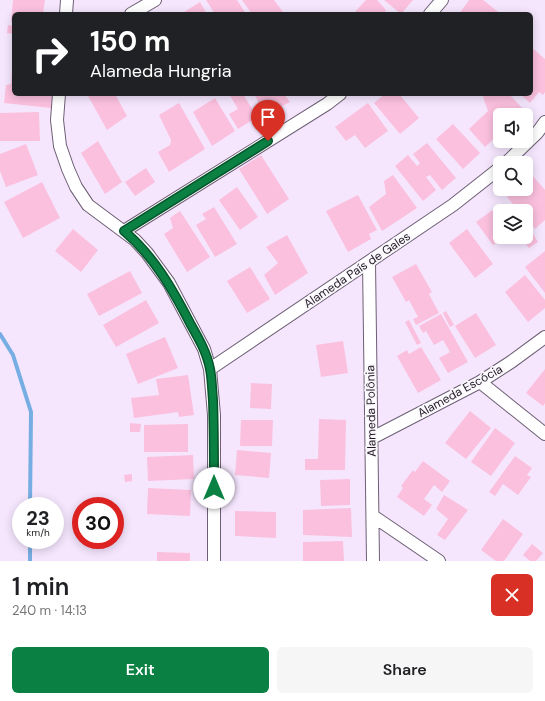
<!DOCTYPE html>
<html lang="en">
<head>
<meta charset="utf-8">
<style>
	:root { --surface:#fff; --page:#f6f6f6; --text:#202124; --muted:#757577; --accent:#0b8043 }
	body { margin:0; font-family:"DM Sans",sans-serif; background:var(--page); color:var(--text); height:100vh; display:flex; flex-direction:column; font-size:15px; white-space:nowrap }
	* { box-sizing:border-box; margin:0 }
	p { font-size:13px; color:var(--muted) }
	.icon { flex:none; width:22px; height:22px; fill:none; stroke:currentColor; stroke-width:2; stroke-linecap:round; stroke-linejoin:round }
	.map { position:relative; height:561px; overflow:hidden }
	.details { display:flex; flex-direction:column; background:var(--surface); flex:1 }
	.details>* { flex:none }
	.top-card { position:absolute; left:12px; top:12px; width:521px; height:84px; border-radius:6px; box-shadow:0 2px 10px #0003; background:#202124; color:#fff; overflow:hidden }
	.fabs { position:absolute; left:493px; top:108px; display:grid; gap:8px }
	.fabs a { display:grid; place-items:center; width:40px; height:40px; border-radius:6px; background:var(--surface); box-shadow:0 2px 10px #0003; font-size:20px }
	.speed { position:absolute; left:12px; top:497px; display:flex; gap:8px; font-size:20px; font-weight:700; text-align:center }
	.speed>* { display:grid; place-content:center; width:52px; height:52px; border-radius:50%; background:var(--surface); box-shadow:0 2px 10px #0003; line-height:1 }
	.speed small { font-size:10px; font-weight:400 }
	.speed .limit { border:6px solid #d22; background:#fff; color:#111 }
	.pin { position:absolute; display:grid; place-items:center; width:34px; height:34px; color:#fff; margin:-41px -17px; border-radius:50% 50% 50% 0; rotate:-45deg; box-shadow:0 0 4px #0007 }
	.pin .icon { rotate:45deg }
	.me { position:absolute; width:44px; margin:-22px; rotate:0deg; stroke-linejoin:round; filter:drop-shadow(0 0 3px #0008) }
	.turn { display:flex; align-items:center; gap:14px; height:84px; padding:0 12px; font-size:18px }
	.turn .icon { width:52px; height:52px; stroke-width:2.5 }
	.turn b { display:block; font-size:28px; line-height:34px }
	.round { display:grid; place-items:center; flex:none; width:42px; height:42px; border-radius:6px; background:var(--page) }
	.summary { display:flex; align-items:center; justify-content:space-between; height:68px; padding:0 12px }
	h1 { font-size:24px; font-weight:600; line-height:30px }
	.button { display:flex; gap:8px; margin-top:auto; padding:8px 12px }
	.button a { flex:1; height:46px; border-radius:6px; background:var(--accent); color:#fff; font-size:16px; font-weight:600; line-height:46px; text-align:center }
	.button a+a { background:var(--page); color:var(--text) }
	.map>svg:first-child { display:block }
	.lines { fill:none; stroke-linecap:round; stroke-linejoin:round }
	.stream { stroke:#76ade2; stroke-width:4 }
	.building { fill:#fbc0de }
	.minor-casing { stroke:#6d5f74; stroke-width:14 }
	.minor { stroke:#fff; stroke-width:12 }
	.route-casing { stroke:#07532c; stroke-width:10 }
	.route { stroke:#0b8043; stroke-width:7 }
	.labels { text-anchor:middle; stroke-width:3.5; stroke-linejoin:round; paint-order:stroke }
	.street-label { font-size:12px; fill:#1e1821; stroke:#fbf8fd }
</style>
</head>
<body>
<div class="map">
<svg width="545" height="561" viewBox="0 0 545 561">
	<rect width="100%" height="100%" fill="#f5e6fe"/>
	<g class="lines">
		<path class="stream" d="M0 334 13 355 31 412 30 506
			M30 561V540"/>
	</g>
	<path class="building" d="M13 0H45L43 14H14V22H11Z
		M206 0H237L246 14H223L221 12 215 14Z
		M242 0H274L283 12 280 14H252Z
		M366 0H377L386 10 384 14H353Z
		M384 0H413L401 14Z
		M469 0H483L501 14H459Z
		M200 2 207 14H181Z
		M8 25 14 26V34L7 33Z
		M531 47 545 59V92L543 95 539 92 530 103 520 94H531Z
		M12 71 14 72V94H52L51 108 4 103 6 85 11 84Z
		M87 94H115L127 116 107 130Z
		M229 94H243L257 117 238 129 229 114 238 109Z
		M254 94H284L290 102 276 109 273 107 264 112Z
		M385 94H399L419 118 400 134 374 103Z
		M486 94H509L525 111 522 115H516L511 110 505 115H500V120L494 126 500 133 485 147 469 129 488 111 483 97Z
		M215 98 235 131 212 146 193 112Z
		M179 103 205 149 169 172 158 152 170 145 171 140 159 115Z
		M368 103 388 131 365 148 355 135 346 141 335 127Z
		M39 112 40 141H0V113Z
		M453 124 480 153 463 169 436 139Z
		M98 141 122 182 105 194 81 153Z
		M427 143 456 178 442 190 430 175 426 177 436 190 423 201 395 166 408 155 417 166 420 163 413 154Z
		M26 144 38 175 6 187 0 171V154Z
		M261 155 289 199 267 214 239 169Z
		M146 168 155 182 135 196 125 182Z
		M393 175 417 208 382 231 369 207 386 194 384 181Z
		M532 175 545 190V220L535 229 526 218V211H519L507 197 515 189H526V180Z
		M42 182 60 218 23 238 4 202Z
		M237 187 258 217 240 230 219 200Z
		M358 195 377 230 369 234 371 239 348 252 326 211Z
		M214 207 237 244 215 257 196 225 206 219 202 214Z
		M494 209 500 218V237H505L493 245 476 222Z
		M180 211 210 257 187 272 164 234 173 228 170 218Z
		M73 229 98 250 81 272 55 251Z
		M467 229 493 264 475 278 449 243Z
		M532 232 538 242 529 248 522 239Z
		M287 235 308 273 275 295 264 275 278 263 266 247Z
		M545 251V293L525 267Z
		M416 264 432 292 429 294 439 313 416 325 413 319 418 317 409 300 406 302 392 277Z
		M250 267 270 299 247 313 227 281Z
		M130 271 142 293 99 316 87 294Z
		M525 275 545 300V308L528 322 505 292Z
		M146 300 159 323 116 347 103 325Z
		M446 311 454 325 450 327 443 313Z
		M476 313 496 345 475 358 455 326Z
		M441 314 468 362 448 373 439 358 450 352 443 340 434 345 426 331 423 333 419 326Z
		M409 320 421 343 417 345 405 322Z
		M165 337 178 368 138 384 126 354Z
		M343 341 348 373 321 377 316 345Z
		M421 347 441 380 418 393 397 356 407 350 409 354Z
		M545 369V403L543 406 526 393Z
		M188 375 194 415 179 417 178 412 134 418 131 398 159 395 156 379Z
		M251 383 272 384 271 409 250 408Z
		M470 411 491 428 466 459 445 443Z
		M319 419 346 420 345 470H305V459H318Z
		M241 420H273L272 446H240Z
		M130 423 141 424 140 432H130Z
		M188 424V452H144V425Z
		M495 428 515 443 491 476 471 462Z
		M237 450 271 453 269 478 235 475Z
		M193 455 194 479 148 481 147 457Z
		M515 456 532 468 527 475 531 477 518 495 503 484 495 496 489 492Z
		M423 461 450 481 442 492 434 485 424 499 432 505 424 516 397 497 403 488 401 486 413 470 415 472Z
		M132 474V481L125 482 124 475Z
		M350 479V505L321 506 320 480Z
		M148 488 191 490 190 516 147 514Z
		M444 495 468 510 445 540 437 535 448 519 436 509Z
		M351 508 352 537 303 535V510Z
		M235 511 276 512V538L235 536Z
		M503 519 523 534 504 561H496L481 550Z
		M343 541 344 561H303V542Z
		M532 544 543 553 536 561H530L523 555Z
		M157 552 190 553V561H157Z"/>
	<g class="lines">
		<g class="minor-casing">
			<path id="minor" d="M66 14 67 0
				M131 14 155 0
				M430 14 442 0
				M59 94 57 120 60 146 68 169 76 187 88 205 135 240 147 253 169 283 204 349 210 369 214 415V561
				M506 163 537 133 545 122
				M124 231 327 104 340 94
				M369 262 373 561
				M210 369 453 205 500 168
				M480 382 545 434
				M372 438 480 382 511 362 545 337
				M373 516 439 561"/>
		</g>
		<use href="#minor" class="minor"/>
	</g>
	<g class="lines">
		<g class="route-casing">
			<path id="route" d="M214 488C214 459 214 429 213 400 212 390 212 379 210 369 207 353 199 339 191 325 173 290 154 256 124 231L268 141"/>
		</g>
		<use href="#route" class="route"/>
	</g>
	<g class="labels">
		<g class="street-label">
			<text transform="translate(357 270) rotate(-34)" y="4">Alameda País de Gales</text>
			<text transform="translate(460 391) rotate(-29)" y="4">Alameda Escócia</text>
			<text transform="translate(371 411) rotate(-91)" y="4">Alameda Polônia</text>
		</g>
	</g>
</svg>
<div class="fabs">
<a><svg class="icon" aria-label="sound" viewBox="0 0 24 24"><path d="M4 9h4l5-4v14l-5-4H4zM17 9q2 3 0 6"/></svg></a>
<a><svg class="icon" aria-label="search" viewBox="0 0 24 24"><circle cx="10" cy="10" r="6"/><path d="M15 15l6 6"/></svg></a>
<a><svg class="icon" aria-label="layers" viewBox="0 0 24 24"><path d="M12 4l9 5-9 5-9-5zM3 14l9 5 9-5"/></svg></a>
</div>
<div class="speed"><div>23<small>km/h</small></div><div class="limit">30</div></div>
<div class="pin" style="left:268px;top:141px;background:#d93025"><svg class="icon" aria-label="arrive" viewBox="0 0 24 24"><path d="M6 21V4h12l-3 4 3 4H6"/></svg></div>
<svg class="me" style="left:214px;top:488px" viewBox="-20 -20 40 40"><circle r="19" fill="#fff"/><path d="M0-13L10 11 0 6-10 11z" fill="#0b8043"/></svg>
<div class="top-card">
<div class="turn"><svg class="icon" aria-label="right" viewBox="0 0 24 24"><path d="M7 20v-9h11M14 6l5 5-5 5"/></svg><div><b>150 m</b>Alameda Hungria</div></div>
</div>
</div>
<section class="details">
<div class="summary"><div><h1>1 min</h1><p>240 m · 14:13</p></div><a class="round" style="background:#d93025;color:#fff"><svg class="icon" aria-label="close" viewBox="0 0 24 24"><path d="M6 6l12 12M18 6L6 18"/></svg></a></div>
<div class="button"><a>Exit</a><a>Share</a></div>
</section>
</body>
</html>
